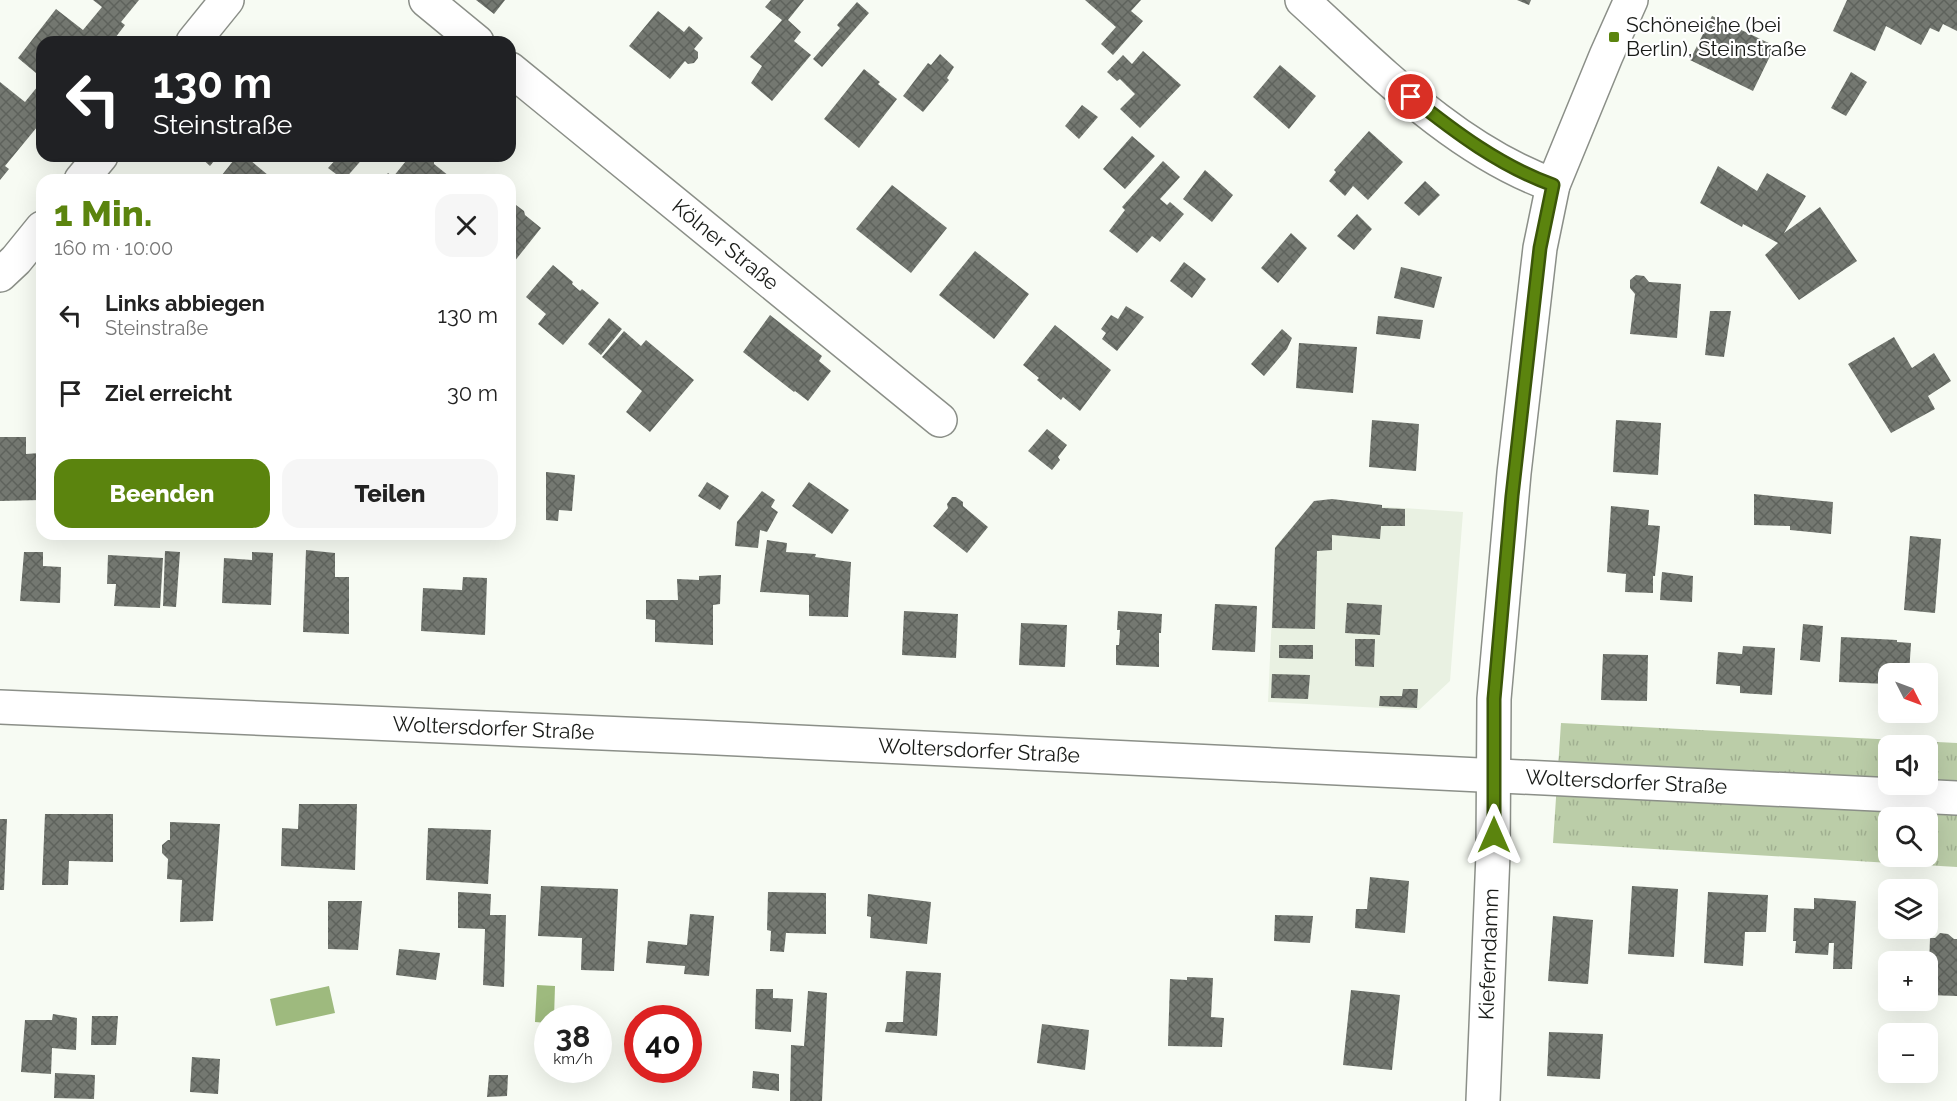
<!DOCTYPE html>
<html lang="de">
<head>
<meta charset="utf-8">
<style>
	:root { --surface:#fff; --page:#f6f6f6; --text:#222; --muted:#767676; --accent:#5b840e }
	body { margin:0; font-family:Raleway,sans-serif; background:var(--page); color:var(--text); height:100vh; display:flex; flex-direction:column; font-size:22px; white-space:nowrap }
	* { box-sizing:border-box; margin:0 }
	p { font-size:20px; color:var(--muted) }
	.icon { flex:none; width:33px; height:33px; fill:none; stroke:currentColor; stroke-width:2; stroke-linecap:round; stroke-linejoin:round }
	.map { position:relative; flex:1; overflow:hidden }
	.details { position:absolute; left:36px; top:174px; width:480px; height:366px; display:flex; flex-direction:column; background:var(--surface); border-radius:18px; box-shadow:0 6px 24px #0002 }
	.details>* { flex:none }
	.top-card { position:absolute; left:36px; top:36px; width:480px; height:126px; border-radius:18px; box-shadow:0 6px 24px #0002; background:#202124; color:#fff; overflow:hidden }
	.needle { width:39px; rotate:132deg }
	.controls { position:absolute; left:1878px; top:663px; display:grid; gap:12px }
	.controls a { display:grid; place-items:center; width:60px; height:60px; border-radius:12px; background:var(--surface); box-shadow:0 6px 24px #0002; font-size:30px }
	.speed { position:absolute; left:534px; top:1005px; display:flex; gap:12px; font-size:30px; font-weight:700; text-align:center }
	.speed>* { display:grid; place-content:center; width:78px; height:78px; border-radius:50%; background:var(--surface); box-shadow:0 6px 24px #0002; line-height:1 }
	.speed small { font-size:15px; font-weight:400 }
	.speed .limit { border:9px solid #d22; background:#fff; color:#111 }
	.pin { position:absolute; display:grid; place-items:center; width:51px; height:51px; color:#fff; margin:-26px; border:3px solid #fff; border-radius:50%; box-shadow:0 2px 6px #0007 }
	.me { position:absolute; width:66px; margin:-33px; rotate:0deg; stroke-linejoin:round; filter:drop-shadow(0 0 4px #0008) }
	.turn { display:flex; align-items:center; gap:21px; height:126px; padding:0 18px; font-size:27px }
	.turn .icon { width:78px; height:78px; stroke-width:2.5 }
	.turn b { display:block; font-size:42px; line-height:51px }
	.round { display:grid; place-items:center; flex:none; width:63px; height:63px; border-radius:18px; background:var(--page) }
	.overview { display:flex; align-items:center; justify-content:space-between; height:102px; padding:0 18px }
	h1 { font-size:36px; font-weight:800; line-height:45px; color:var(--accent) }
	.action { display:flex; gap:12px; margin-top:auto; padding:12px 18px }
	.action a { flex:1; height:69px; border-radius:18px; background:var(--accent); color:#fff; font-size:24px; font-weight:800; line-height:69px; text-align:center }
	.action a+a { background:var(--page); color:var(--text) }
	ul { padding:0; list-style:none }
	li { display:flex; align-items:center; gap:18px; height:78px; padding:0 18px }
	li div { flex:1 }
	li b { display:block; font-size:22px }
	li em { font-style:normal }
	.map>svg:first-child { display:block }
	.built { fill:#e9f1e2 }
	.grass { fill:url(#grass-tufts); fill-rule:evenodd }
	.water { fill:#9eba7e }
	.building { fill:url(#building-cross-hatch) }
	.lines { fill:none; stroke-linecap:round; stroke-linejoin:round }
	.minor-casing { stroke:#8b8f88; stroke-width:36 }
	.minor { stroke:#fff; stroke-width:33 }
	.route-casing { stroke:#3b5609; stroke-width:15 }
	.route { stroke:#5b840e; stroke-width:10 }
	.poi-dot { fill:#5b840e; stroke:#fff; stroke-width:2 }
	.labels { text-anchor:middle; stroke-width:4.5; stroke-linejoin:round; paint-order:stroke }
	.poi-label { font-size:21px; fill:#191b18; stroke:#fff; text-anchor:start }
	.street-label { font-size:21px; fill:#191b18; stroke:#fff }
</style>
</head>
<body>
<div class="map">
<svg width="1957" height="1101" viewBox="0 0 1957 1101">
	<defs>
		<pattern id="grass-tufts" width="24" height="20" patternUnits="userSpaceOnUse" patternTransform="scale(1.5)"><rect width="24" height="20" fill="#bbcda8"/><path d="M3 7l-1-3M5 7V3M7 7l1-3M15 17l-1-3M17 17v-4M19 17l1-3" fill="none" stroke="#a0af90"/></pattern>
		<pattern id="building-cross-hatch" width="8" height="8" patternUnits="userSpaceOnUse" patternTransform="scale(1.5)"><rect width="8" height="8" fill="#747871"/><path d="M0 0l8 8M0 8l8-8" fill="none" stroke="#5e625c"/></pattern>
	</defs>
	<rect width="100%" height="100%" fill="#f7fbf3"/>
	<path class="built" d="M1314 502 1463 512 1450 681 1419 710 1268 702 1275 547Z"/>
	<path class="grass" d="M1561 723 1957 743V867L1553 843ZM1888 746H1928V784H1888ZM1888 818H1928V856H1888Z"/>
	<path class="water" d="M537 985 555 986 554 1018H548L547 1023 535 1022Z
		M329 986 335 1013 276 1026 270 999Z"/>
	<path class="building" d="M93 0H139L121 22 125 25 112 42H42V78L18 58 56 9 83 30 102 7Z
		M476 0H505L494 14Z
		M771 0H804L788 20 801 32 794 41 811 55 772 101 751 83 762 66 750 57 782 20 765 7Z
		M1085 0H1141L1131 11 1143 21 1113 55 1101 44 1116 27Z
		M1517 0H1531L1529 5Z
		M1847 0H1957V31L1943 24 1939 32 1930 28 1921 45 1886 26 1875 51 1833 31Z
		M857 2 869 13 822 67 813 59 840 28 837 25Z
		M658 11 684 32 689 26 703 38 694 49 698 52V58L694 63 688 64 685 61 670 79 629 46Z
		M1712 16 1775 46 1753 91 1690 60Z
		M1143 51 1181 85 1140 128 1120 109 1135 94 1120 79 1117 81 1107 72 1123 55 1132 64Z
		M940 54 954 67 947 78 949 80 923 112 903 96 928 63 931 65Z
		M1280 65 1316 96 1289 129 1253 97Z
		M864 69 880 82 878 84 897 99 859 148 824 119Z
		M1851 72 1867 82 1846 116 1831 108Z
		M42 81V121L5 166 9 169 0 180V82L25 102Z
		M1082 105 1098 117 1079 139 1065 126Z
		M1369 131 1403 162 1368 200 1353 186 1345 196 1329 181 1336 172 1334 170Z
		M1132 136 1155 156 1125 189 1103 169Z
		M199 156H218L210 166Z
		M237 156H245L274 180H218Z
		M339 156H365L344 180 328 168Z
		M410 156H429L434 160V164L454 180H382L388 173 393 177Z
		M1163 161 1180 177 1160 199 1167 205 1170 202 1184 214 1160 242 1152 236 1137 253 1109 231 1125 210 1122 207Z
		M1718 166 1757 191 1767 173 1806 196 1784 233 1820 207 1857 261 1799 300 1765 255 1778 243 1743 224 1742 227 1700 203Z
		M1205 170 1233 195 1212 222 1183 199Z
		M1425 181 1440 195 1419 216 1404 203Z
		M892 185 947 228 911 273 856 229Z
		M510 203 516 205 524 211 525 215 541 228 510 267Z
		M1357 214 1372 229 1354 250 1337 236Z
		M1291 233 1307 248 1278 283 1261 268Z
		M975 251 1029 294 994 339 939 295Z
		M1184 262 1206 279 1192 298 1170 281Z
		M553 265 573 282 572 284 580 291 582 289 599 303 563 345 538 324 546 314 526 297Z
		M1401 267 1442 277 1434 308 1394 298Z
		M1636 275 1644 276 1649 282 1681 284 1677 338 1630 334 1635 294 1630 288V280Z
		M1126 306 1144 317 1117 351 1102 339 1106 333 1101 329 1111 315 1118 319Z
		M1710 311H1731L1724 357 1705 355Z
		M770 315 822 356 819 361 831 371 808 401 795 391 794 392 743 352Z
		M1378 316 1423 320 1420 339 1376 334Z
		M609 318 622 329 601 355 588 344Z
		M1055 325 1111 370 1080 411 1063 397 1061 400 1037 380 1039 378 1023 365Z
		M1282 329 1292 338 1287 349 1264 376 1251 364Z
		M624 331 641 346 646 340 694 380 650 432 626 412 642 391 602 357Z
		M1894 337 1912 368 1934 353 1951 381 1928 396 1935 409 1891 433 1848 364Z
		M1299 343 1357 347 1353 393 1296 388Z
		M1372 420 1419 424 1416 471 1369 467Z
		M1616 420 1661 423 1658 475 1613 472Z
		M1047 429 1067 445 1058 457 1060 460 1052 470 1028 451Z
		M0 437H26V454L40 453 41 500 0 501Z
		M546 472 575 475 572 511 559 510 558 521 546 520Z
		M707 482 729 496 720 510 698 496Z
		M809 482 849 510 832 534 792 506Z
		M762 491 775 500 771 507 778 512 767 532 760 530 758 548 735 546 737 522Z
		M1754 494 1833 502 1831 534 1790 530V526L1754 525Z
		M952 497H956L963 502V506L988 527 967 553 933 526 948 508 947 504Z
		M1332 499 1382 505V508L1405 509V526H1381L1380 539 1332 535V550L1317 551 1315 629 1272 628 1275 548 1314 501Z
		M1611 506 1649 510 1648 525 1660 526 1655 576H1653V593L1625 592 1626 574 1607 572Z
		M1910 536 1941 539 1935 613 1904 610Z
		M767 540 787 543 786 552 816 554 815 557 851 562 848 617 809 616V595L760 592Z
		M306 550 335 553V577H349V634L303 632Z
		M165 551 180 552 176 607 163 606Z
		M24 552H43V566L61 567 60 603 20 601Z
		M252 552 273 553 271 605 222 603 224 558 252 560Z
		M108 555 163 558 160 608 114 606 116 584H107Z
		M1662 572 1693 576 1692 602 1660 600Z
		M721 575 720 604 713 605V645L655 642V620L646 619V600H678L677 579 699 580V576Z
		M463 577 487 578 485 635 421 631 423 588 462 590Z
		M1347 603 1382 605 1380 635 1345 633Z
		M1215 604 1257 606 1255 652 1212 650Z
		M904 611 958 614 956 658 902 655Z
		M1118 611 1162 614 1161 633H1159V667L1116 665V645H1119L1120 630H1117Z
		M1021 623 1067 625 1065 667 1019 665Z
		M1803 624 1823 626 1820 662 1800 660Z
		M1841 637 1897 640V642L1911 643 1909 674H1888V684L1839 682Z
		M1355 639H1375L1374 667 1355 666Z
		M1279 645H1313V659L1279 658Z
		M1743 646 1775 648 1772 695 1740 693V686L1716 684 1718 652 1742 654Z
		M1603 654 1648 655 1647 701 1601 700Z
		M1272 674 1310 675 1308 699 1271 698Z
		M1403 689H1418L1417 708 1379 706 1380 696H1402Z
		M299 804H357L355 870 281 866 282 828 298 829Z
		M45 814H113V862L69 861 68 885H42Z
		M0 819H7L4 890H0Z
		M170 822 220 824 213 921 180 922 182 880 167 879 168 859 162 853V845L168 840H170Z
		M428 828 491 830 488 884 426 880Z
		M1370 877 1409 881 1405 933 1355 928 1356 909H1367Z
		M541 886 618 889 614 971 581 970 582 938 538 936Z
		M1632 886 1678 889 1674 957 1628 954Z
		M458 892 491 894 490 915H506L504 987 483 985 485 929 458 928Z
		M768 892 826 893V934L786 933 784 952 770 951 771 931 767 930Z
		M1708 892 1768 895 1766 932H1745L1743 966 1704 963Z
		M868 894 931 902 927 944 870 938 871 917 867 916Z
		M1814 898 1856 901 1852 969H1833L1834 943H1829L1828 955 1795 953 1796 941H1793L1794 908 1814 909Z
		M328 901H362L358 950 328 949Z
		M690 914 714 916 709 976 684 974 685 966 646 963 648 941 687 945Z
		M1275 915 1313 916 1310 943 1274 941Z
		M1553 916 1593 920 1588 984 1548 981Z
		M1940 933 1948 934 1954 939H1957V996L1928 995 1930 938H1935Z
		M399 949 440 953 436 980 396 975Z
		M906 971 941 973 937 1036 885 1032 887 1022H903Z
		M1187 977 1213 978 1211 1017 1224 1018 1222 1047 1168 1046 1170 979 1187 980Z
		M756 989H773V998L793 999 791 1032 755 1029Z
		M1351 990 1400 995 1392 1070 1343 1065Z
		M808 991 827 993 822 1101H790L791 1045 804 1046Z
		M53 1014 77 1018 76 1050 52 1048 51 1074 21 1072 25 1020H52Z
		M92 1016H118L116 1045H91Z
		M1042 1024 1089 1030 1085 1070 1037 1063Z
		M1549 1032 1603 1034 1600 1079 1547 1076Z
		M192 1057 220 1059 218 1094 190 1092Z
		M753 1071 779 1074V1091L752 1088Z
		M55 1073 95 1075 94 1099 54 1098Z
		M489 1075H508L507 1096 487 1097Z"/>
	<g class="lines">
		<g class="minor-casing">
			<g id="minor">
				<path d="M426 0 477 42"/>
				<path d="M1302 0C1378 69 1455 150 1553 185"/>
				<path d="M193 42 227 0"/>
				<path id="s1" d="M510 69 940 420"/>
				<path d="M81 180 101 156"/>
				<path d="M0 275 16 260 42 228"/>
				<path id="s2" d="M0 707 696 737 1957 798"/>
				<path id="s3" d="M1483 1101 1493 854 1494 699 1514 473 1540 248 1553 185 1606 56 1631 0"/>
			</g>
		</g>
		<use href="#minor" class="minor"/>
	</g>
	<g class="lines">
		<g class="route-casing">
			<path id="route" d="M1411 97C1455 132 1500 166 1553 185L1540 248 1512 496 1494 699V835"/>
		</g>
		<use href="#route" class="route"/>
	</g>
	<rect class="poi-dot" x="1608" y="31" width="12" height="12" rx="3"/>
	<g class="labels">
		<g class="poi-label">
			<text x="1626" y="32">Schöneiche (bei<tspan x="1626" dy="24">Berlin), Steinstraße</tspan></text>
		</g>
		<g class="street-label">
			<text dy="7" stroke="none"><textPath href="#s1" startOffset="278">Kölner Straße</textPath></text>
			<text dy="7" stroke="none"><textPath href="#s2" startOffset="494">Woltersdorfer Straße</textPath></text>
			<text dy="7" stroke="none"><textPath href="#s2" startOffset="980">Woltersdorfer Straße</textPath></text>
			<text dy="7" stroke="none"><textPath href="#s2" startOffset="1628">Woltersdorfer Straße</textPath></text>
			<text dy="7" stroke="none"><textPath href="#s3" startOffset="147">Kieferndamm</textPath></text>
		</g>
	</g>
</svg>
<div class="controls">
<a><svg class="needle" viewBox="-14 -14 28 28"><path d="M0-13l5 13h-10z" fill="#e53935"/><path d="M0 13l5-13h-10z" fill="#767676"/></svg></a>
<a><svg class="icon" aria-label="sound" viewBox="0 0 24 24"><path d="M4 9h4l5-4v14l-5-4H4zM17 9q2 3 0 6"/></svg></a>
<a><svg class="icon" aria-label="search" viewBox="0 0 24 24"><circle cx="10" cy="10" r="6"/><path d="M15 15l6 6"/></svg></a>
<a><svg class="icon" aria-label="layers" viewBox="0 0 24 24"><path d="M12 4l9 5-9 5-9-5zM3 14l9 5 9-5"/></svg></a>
<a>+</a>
<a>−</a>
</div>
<div class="speed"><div>38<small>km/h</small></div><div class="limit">40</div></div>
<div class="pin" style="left:1411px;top:97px;background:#d93025"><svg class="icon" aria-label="arrive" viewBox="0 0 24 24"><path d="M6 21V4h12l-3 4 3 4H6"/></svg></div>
<svg class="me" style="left:1494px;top:835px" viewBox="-20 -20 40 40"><path d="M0-17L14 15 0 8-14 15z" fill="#5b840e" stroke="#fff" stroke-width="4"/></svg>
<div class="top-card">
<div class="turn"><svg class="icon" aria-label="left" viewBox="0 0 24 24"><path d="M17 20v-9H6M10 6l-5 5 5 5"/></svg><div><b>130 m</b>Steinstraße</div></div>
</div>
<section class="details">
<div class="overview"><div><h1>1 Min.</h1><p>160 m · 10:00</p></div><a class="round"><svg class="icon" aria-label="close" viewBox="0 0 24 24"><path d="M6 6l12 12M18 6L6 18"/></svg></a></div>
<ul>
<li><svg class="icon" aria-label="left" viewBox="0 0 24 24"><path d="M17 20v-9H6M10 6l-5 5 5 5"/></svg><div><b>Links abbiegen</b><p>Steinstraße</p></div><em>130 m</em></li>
<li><svg class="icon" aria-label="arrive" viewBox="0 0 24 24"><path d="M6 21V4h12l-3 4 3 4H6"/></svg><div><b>Ziel erreicht</b></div><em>30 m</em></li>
</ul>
<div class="action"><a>Beenden</a><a>Teilen</a></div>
</section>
</div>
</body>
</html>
